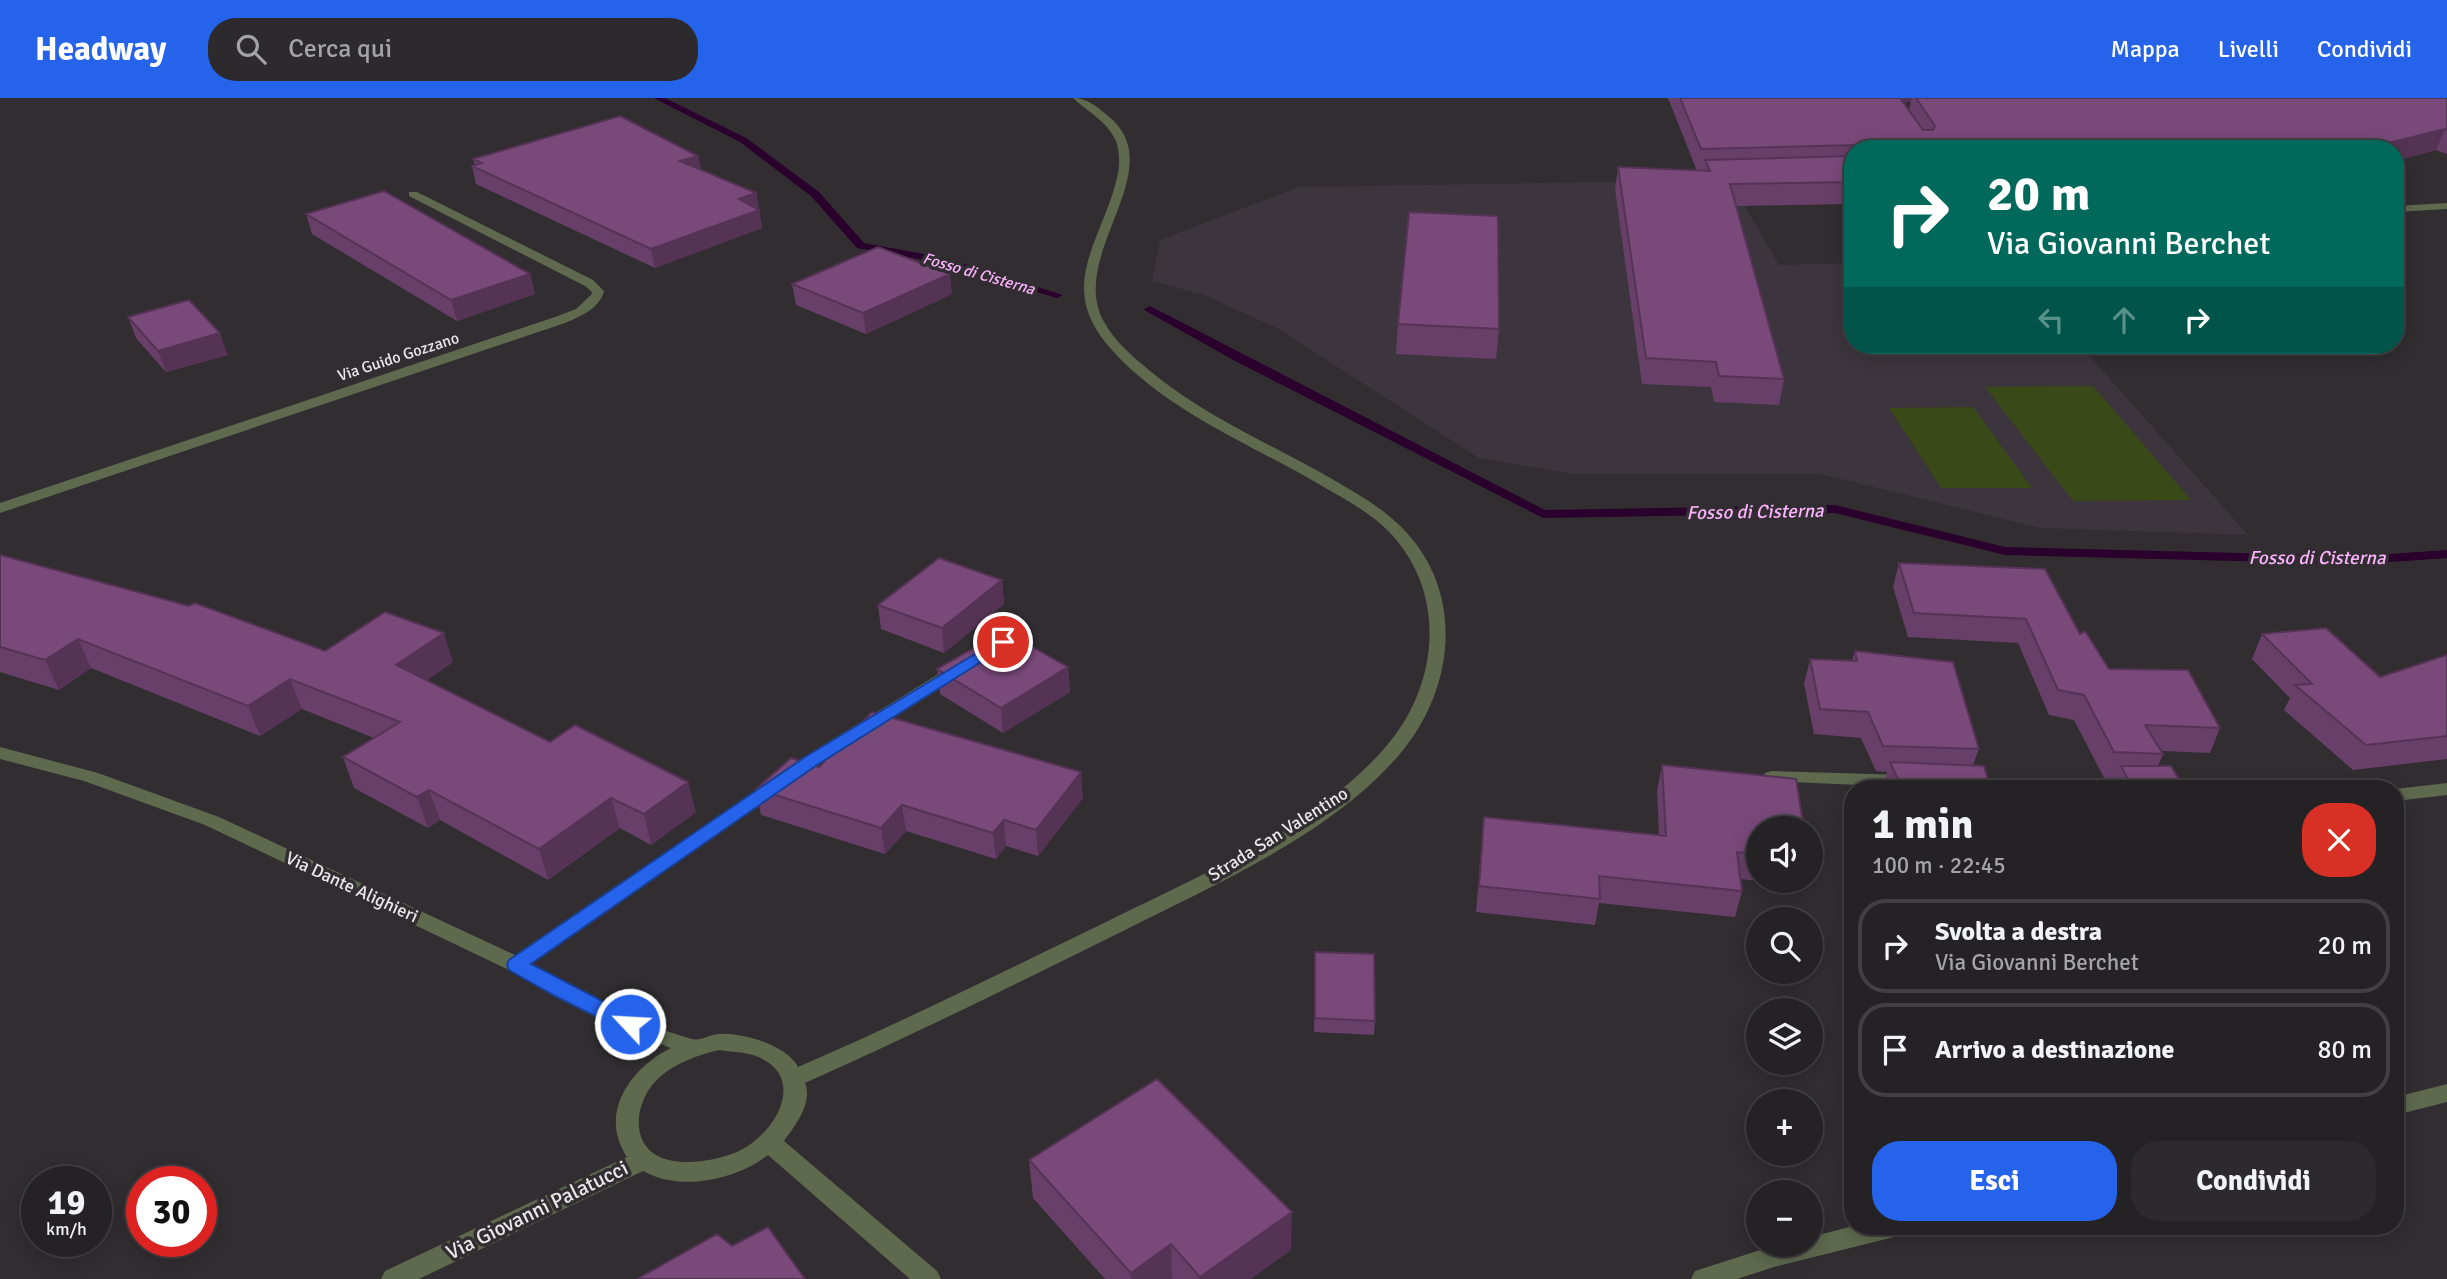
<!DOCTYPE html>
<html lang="it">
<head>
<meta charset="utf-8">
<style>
	:root { --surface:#252225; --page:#2d2a2d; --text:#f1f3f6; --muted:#a3a4a7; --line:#423f42; --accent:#2563eb }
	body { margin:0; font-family:Signika,sans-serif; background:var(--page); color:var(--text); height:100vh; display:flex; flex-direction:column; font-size:26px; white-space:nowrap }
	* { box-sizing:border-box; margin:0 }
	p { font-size:23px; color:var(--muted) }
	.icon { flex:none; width:38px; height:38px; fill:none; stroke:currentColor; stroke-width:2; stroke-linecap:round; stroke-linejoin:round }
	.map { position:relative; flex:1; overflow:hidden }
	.details { position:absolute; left:1844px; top:682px; width:560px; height:455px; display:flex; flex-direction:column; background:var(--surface); border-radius:28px; box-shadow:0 4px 18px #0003,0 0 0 2px var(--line) }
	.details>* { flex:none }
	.top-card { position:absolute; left:1844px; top:42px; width:560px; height:214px; border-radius:28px; box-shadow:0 4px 18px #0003,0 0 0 2px var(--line); background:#00695c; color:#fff; overflow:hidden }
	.fabs { position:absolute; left:1746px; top:718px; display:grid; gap:14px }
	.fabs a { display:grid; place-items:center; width:77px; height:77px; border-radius:50%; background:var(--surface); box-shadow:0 4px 18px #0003,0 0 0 2px var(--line); font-size:35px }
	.speed { position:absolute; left:21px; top:1068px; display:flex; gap:14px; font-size:35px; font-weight:700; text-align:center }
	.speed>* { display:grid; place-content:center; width:91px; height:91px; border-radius:50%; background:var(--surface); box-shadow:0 4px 18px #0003,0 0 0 2px var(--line); line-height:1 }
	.speed small { font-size:18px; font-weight:400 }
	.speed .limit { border:10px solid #d22; background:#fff; color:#111 }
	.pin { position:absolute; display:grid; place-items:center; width:60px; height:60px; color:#fff; margin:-30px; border:4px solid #fff; border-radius:50%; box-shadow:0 2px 7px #0007 }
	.me { position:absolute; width:77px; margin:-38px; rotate:295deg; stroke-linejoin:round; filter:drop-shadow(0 0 5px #0008) }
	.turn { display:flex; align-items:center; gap:24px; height:147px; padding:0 28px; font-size:32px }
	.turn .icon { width:91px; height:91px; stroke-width:2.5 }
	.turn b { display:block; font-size:49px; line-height:60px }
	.lanes { display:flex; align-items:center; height:66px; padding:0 28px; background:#0003; justify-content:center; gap:35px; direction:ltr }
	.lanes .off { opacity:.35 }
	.round { display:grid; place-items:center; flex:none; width:74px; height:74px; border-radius:28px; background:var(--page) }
	.headline { display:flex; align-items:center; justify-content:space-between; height:119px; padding:0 28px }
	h1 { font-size:42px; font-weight:800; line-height:52px }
	.button { display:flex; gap:14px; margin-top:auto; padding:14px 28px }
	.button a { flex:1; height:80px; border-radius:28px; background:var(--accent); color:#fff; font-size:28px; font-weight:800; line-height:80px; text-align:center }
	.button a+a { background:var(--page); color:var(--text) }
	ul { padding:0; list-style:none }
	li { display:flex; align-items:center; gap:21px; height:94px; margin:0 14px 10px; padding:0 14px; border:4px solid var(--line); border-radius:28px }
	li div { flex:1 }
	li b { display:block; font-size:26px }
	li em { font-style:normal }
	header { display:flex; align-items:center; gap:42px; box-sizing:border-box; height:98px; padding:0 35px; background:var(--accent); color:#fff }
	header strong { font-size:33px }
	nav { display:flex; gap:38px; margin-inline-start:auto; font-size:24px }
	.search { width:490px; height:63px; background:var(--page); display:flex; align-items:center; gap:18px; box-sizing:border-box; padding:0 24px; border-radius:28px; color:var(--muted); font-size:26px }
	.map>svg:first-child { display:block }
	.built { fill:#3d353d }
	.green { fill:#394917 }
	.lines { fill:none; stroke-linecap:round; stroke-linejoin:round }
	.stream { fill:#2a002c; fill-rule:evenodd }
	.minor { fill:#5e694e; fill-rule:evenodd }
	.wall { fill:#683f69; fill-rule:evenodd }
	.shaded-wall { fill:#535 }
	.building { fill:#79497a; stroke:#535; stroke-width:2 }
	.route { fill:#2563eb; stroke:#184099; stroke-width:2 }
	.labels { text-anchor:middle; stroke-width:7; stroke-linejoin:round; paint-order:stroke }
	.far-water-label { font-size:16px; font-style:italic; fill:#fbb2fc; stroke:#312d31 }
	.far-street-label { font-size:16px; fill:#e9e7e9; stroke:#312d31 }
	.street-label { font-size:18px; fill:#e9e7e9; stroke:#312d31 }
	.water-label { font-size:19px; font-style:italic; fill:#fbb2fc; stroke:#312d31 }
	.near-street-label { font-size:21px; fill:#e9e7e9; stroke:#312d31 }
</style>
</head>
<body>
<header>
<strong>Headway</strong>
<div class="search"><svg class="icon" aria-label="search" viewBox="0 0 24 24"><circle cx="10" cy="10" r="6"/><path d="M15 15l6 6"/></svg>Cerca qui</div>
<nav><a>Mappa</a><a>Livelli</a><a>Condividi</a></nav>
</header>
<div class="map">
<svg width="2447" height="1181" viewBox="0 0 2447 1181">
	<rect width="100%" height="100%" fill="#312d31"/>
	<path class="built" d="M1730 82 1779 167 1853 165V247H2080L2248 437 2040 430 1821 376H1573L1479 360 1277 230 1204 197 1152 183 1160 142 1299 89Z"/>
	<path class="green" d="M2093 288 2191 402 2073 403 1985 289Z
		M1973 309 2032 390H1941L1889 310Z"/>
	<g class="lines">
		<path class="stream" d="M654 0H665L746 40 819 94 864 145 945 160 1063 197 1057 200 939 165 857 150 811 98 740 44Z
			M1150 208 1545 412 1835 407 2005 449 2362 458 2447 452V460L2362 466 2005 457 1835 415 1543 420 1237 264 1146 213 1144 211Z"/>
		<path class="minor" d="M1073 0C1087 0 1096 8 1107 17 1174 69 1068 155 1103 222 1114 243 1132 258 1150 273 1204 318 1271 346 1332 381 1354 394 1378 407 1397 425 1466 488 1457 590 1399 657 1330 737 1216 786 1123 833 1018 885 913 937 805 985 813 1005 795 1028 784 1043L937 1173 941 1181H910L768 1057C736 1082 680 1094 643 1073L419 1181H381L385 1173 627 1059C598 1016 630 970 671 950L607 926 509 872 205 727 84 683 0 661V649L98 675 219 719 515 857 804 659 953 567H965L968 571 965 575 818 667 532 866C583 893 635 926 692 941 700 943 709 937 718 936 741 934 787 947 798 969 902 924 1003 874 1104 825 1195 780 1323 725 1388 646 1435 590 1446 508 1401 448 1382 421 1350 404 1322 388 1251 346 1167 314 1111 251 1055 188 1101 146 1117 80 1120 69 1120 54 1116 43 1107 23 1088 14 1073 0ZM719 952C731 954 745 954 756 958 810 979 774 1038 737 1054 717 1062 690 1067 669 1062 626 1052 634 1000 661 978 678 964 698 957 719 952Z
			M409 94H417L593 182 604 193C600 210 580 219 565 225L0 415V405L555 219 576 211 591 197 592 194 585 188 409 98Z
			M2447 105V111L2396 114V108Z
			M1772 673 1907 677 1916 683 1907 689 1765 683 1763 679 1765 675Z
			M2163 684 2201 687 2203 691H2154L2156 686Z
			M2447 685V697L2396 703 2395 691Z
			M2447 986V1004L2396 1017V999Z
			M1853 1128 1906 1129 1903 1136 1894 1139 1774 1169 1737 1181H1691L1695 1173 1779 1146H1811V1139Z"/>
	</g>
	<path class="wall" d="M1668 0H2447V56L2436 52 2396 63V51H1853V106L1736 108 1784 281 1779 307 1714 304 1711 289 1642 286 1615 91 1618 69 1697 73ZM1911 3 1909 12 1904 5Z
		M698 58 701 72 756 95 762 130 655 170 476 86 472 68 475 67 473 61Z
		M306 116 530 176 535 196 457 223 312 136Z
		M792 186 952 196 866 236 796 207Z
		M128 219 228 257 166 274 136 240Z
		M1398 226 1499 231 1496 261 1396 256Z
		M0 457 325 553 453 564 427 582 550 644 696 714 651 747 620 730 548 782 440 722 428 730 354 690 343 659 374 640 302 611 260 638 91 570 59 592 0 574Z
		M1899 465 2080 536 2109 571 2220 630 2210 655 2161 653 2163 656 2158 668 2185 691H1883V690L1887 674 1876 673 1861 640 1814 636 1804 586 1810 561 1852 563 1855 553 1979 651 1973 667 1988 682 2115 683 2116 680H2104L2074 622 2049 617 2018 545 1908 539 1893 489Z
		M1002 482 1004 506 944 555 881 531 878 507Z
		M2262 536 2380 579 2447 557V661L2353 672 2284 612 2290 600 2252 561Z
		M1068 569 1070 594 1003 635 940 596 937 571Z
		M1662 667 1759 730V782H1803L1801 787 1740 781 1742 793 1735 819 1599 805 1595 827 1476 814 1484 719 1659 737 1657 693Z
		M819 669 1083 700 1038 758 1006 748 996 761 906 733 885 756 761 717 756 691Z
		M1315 854 1375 923 1374 937 1314 934Z
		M1029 1062 1291 1152 1250 1181H1105L1033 1100Z"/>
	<path class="shaded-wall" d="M1902 0H1912L1911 3 1901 6Z
		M2445 31 2436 52 2396 63V51H2364Z
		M698 58 702 75 680 63Z
		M756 95 762 130 655 170 651 151 739 101Z
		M530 176 535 196 457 223 451 202Z
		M950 176 952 196 866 236 863 215Z
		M220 235 228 257 166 274 158 253Z
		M1002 482 1004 506 944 555 942 530Z
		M444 535 453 564 407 597 396 567Z
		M78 541 91 570 59 592 45 562Z
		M1068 569 1070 594 1003 635 1001 610Z
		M290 581 302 611 260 638 248 608Z
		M1081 674 1083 700 1038 758 1036 732Z
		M688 684 696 714 651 747 644 716Z
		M429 692 440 722 428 730 417 699Z
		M611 700 620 730 548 782 539 751Z
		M902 707 906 733 885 756 881 730Z
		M1004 722 1006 748 996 761 993 735Z
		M1292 1114 1291 1152 1250 1181H1200V1179Z
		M1171 1146 1172 1181H1131V1175Z"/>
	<path class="building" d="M1680 0H1900L1923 32H1933L1935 28 1916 0H2447V32L2445 31 2364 51H1859L1858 47 1701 51Z
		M620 18 698 58 680 63 756 95 739 101 759 112 651 151 472 68 482 65 473 61Z
		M1853 58V84L1730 86 1784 281 1719 278 1716 264 1646 260 1618 69 1710 73 1705 62Z
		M384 93 530 176 451 202 306 116Z
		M1409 114 1498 118 1499 231 1398 226Z
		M878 149 950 176 863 215 792 186Z
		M189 202 220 235 158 253 128 219Z
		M0 457 189 508 195 505 325 553 385 514 444 535 396 567 550 644 575 627 688 684 644 716 611 700 539 751 429 692 417 699 343 659 400 624 290 581 248 608 78 541 45 562 0 549Z
		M939 460 1002 482 942 530 878 507Z
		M1899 465 2045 471 2080 536 2085 533 2109 571 2188 572 2220 630 2145 627 2163 656 2114 654 2084 597 2058 592 2026 521 1914 515Z
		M2326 530 2380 579 2447 557V638L2366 647 2295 587 2312 586 2262 536Z
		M1004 533 1068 569 1001 610 937 571Z
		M1855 553 1953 564 1979 651 1883 648 1868 614 1820 611 1810 561 1857 563Z
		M872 614 1081 674 1036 732 1004 722 993 735 902 707 881 730 756 691 791 660 819 669Z
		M1890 664 1984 668 1988 682 2129 683 2121 668H2171L2185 691H1902Z
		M1662 667 1796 681 1804 730H1759V756L1737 754 1742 793 1599 778 1600 801 1479 788 1484 719 1666 738Z
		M1315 854 1374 856 1375 923 1315 920Z
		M1157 981 1292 1114 1200 1179 1171 1146 1131 1175 1029 1062Z
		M768 1129 805 1181H637L717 1136 732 1148Z"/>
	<path class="route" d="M1003 539 1008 541 1010 544 1008 547 817 667 531 866 637 921 640 926 637 932 630 934 623 932 555 898 509 872 507 867 509 862 805 659Z"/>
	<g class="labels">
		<g class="far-water-label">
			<text transform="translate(979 175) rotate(16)" y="6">Fosso di Cisterna</text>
		</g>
		<g class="far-street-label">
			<text transform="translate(398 258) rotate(-18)" y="6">Via Guido Gozzano</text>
		</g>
		<g class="street-label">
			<text transform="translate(1278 736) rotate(-32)" y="6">Strada San Valentino</text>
			<text transform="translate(352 789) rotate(25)" y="6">Via Dante Alighieri</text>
		</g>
		<g class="water-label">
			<text transform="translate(1755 413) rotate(-1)" y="7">Fosso di Cisterna</text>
			<text x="2317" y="466">Fosso di Cisterna</text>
		</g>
		<g class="near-street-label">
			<text transform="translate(537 1112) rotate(-26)" y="7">Via Giovanni Palatucci</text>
		</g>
	</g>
</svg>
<div class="fabs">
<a><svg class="icon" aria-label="sound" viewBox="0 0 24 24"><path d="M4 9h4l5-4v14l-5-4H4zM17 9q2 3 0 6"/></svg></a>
<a><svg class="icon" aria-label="search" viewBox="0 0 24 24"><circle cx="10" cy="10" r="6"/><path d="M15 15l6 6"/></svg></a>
<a><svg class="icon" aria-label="layers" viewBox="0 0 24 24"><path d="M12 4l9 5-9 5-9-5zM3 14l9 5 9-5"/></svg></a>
<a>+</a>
<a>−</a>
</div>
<div class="speed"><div>19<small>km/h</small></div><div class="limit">30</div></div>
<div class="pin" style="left:1003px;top:544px;background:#d93025"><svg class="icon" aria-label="arrive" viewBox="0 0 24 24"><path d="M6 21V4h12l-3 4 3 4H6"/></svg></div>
<svg class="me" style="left:630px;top:926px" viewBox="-20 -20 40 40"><circle r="17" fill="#2563eb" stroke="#fff" stroke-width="3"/><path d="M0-11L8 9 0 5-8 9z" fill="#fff"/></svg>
<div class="top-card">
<div class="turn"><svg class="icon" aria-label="right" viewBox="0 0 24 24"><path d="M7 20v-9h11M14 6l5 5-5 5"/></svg><div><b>20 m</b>Via Giovanni Berchet</div></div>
<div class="lanes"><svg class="icon off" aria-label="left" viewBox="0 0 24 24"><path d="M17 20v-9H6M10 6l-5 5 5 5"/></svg><svg class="icon off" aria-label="ahead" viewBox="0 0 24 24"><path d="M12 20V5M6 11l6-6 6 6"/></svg><svg class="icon" aria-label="right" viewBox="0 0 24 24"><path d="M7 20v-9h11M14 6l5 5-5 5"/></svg></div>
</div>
<section class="details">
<div class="headline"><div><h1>1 min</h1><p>100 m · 22:45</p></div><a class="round" style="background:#d93025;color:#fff"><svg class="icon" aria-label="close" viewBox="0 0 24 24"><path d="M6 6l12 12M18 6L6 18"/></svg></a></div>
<ul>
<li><svg class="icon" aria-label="right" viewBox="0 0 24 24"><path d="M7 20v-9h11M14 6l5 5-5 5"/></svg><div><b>Svolta a destra</b><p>Via Giovanni Berchet</p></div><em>20 m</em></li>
<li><svg class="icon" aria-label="arrive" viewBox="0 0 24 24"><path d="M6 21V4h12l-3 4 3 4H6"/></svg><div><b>Arrivo a destinazione</b></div><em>80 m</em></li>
</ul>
<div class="button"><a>Esci</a><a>Condividi</a></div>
</section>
</div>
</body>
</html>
